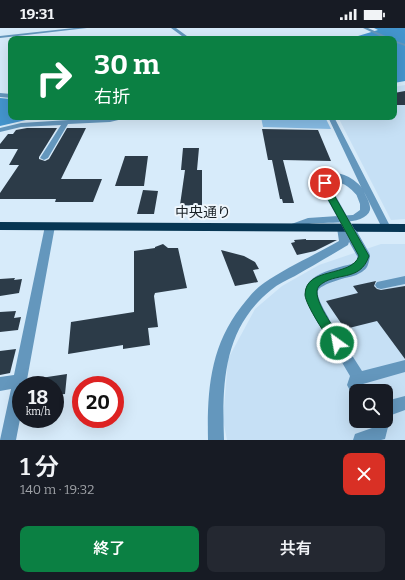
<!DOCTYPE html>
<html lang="ja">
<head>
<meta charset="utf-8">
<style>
	:root { --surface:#171b24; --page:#242831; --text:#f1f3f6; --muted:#9ea1a6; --accent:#0b8043 }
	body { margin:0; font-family:Bitter,"Noto Sans JP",serif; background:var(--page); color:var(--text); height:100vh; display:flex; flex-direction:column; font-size:15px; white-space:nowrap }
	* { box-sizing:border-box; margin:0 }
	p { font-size:13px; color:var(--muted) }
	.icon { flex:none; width:22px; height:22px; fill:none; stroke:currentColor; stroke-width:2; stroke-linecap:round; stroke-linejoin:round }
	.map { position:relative; height:412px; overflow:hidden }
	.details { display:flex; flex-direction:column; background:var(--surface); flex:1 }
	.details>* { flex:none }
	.hud { position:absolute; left:8px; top:8px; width:389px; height:84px; border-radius:8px; box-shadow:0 4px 16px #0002; background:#0b8043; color:#fff; overflow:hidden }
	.controls { position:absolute; left:349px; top:356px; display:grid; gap:8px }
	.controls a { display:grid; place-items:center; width:44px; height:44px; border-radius:8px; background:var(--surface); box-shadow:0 4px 16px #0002; font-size:20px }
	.speed { position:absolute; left:12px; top:348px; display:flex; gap:8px; font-size:20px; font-weight:700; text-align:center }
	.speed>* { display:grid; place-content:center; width:52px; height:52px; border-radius:50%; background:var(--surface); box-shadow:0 4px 16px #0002; line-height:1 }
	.speed small { font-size:10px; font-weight:400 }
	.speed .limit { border:6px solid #d22; background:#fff; color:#111 }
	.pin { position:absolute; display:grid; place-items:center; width:34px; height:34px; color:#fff; margin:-17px; border:2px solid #fff; border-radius:50%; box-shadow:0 1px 4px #0007 }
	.me { position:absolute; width:44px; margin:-22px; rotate:328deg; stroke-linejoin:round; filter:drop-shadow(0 0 3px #0008) }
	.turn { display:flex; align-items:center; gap:14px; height:84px; padding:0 20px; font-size:18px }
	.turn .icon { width:52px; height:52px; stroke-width:2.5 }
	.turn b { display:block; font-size:28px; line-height:34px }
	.round { display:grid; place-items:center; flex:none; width:42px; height:42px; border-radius:8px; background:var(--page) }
	.head { display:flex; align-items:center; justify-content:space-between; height:68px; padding:0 20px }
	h1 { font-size:24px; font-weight:600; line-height:30px }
	.cta { display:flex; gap:8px; margin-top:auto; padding:8px 20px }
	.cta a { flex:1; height:46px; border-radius:8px; background:var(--accent); color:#fff; font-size:16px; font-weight:600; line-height:46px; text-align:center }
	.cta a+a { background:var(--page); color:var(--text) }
	.status { display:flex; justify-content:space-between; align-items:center; height:28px; padding:0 20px; background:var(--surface); direction:ltr }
	.status svg { height:11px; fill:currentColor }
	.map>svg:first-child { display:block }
	.built { fill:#c6e0f5; fill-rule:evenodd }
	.green { fill:#88bde6 }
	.water { fill:#4495ce }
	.building { fill:#2c3b48 }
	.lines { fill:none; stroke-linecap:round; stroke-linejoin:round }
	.minor { fill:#6497bd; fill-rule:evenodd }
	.highway { fill:#073653; fill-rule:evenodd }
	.minor-bridge-far1 { stroke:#6497bd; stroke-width:9 }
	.minor-bridge { stroke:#6497bd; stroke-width:12 }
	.route { fill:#0b8043; stroke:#07532c }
	.labels { text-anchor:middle; stroke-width:4; stroke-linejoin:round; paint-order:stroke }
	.street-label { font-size:14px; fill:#192025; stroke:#eef6fc }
</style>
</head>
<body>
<div class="status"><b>19:31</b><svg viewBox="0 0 49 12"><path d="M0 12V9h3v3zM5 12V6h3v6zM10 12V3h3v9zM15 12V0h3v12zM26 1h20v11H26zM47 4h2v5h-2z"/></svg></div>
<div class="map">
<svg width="405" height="412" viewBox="0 0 405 412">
	<rect width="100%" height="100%" fill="#d7ebfa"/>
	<path class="built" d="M405 57V191L391 192 338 89H394V59Z
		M381 216H405V412H227L223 392 228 331 255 281 282 258 319 237ZM356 363H386V393H356Z"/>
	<path class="green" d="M261 89H325L331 101 263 99Z"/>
	<path class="water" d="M374 0H405V53L394 55V11H354L358 8 378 2Z
		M0 70 11 71V89H89L26 92 0 98Z"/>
	<path class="building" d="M405 63V77H394V65Z
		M27 100H57L39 129V131L45 133 49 131 67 100H86L61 151H102L93 174H55L56 171H0V165L19 137H9L18 121H0V116L8 106H13L16 102Z
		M262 101 318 102 331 133 283 132 294 175H283L282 171H280L272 132H268Z
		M183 120H199L197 142H202V178L180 177 185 142H181Z
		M125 128H148L144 158H115Z
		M143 162 158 163 154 186H137Z
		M306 211V212H337L315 223 297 227 291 215 295 214 294 212Z
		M163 216 168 220H178L187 260 155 265 154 268 158 299 148 300 150 317 123 321V317L68 326 71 294 134 284V223L155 220V219Z
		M221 222 244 228 255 234 259 241 253 242 258 254 235 258Z
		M15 250 14 252 22 251 19 265 0 268V251Z
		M376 253 374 258 377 261 381 262 405 258V331L377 293 345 301 326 273 358 265 353 258Z
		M16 283 14 290 21 289 18 302 0 304V284Z
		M16 321 10 345 0 347V323Z
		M67 346 65 366 55 367V357H34V351Z"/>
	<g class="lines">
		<path class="minor" d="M74 0H87L0 10V8Z
			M171 0H176L191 11H186Z
			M363 0H368L392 11H386Z
			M394 12 405 16V18L394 14Z
			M0 65 11 66V70L0 69Z
			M116 89H131L110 94 68 96 48 130 44 132 40 130 61 97 21 99 0 104V100L21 95Z
			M328 89H334L391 200 389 202H383L364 164C366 169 371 176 370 182 365 199 323 193 309 196 302 197 296 201 289 203L284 200 286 198 308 190 353 187 360 182V176L355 163 359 160 363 163Z
			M50 195 55 198 26 357H21V386L16 412H0L11 361 0 363V349L14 347 45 198Z
			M342 197C350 199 351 211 348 217 330 228 312 238 295 248 287 252 278 256 271 262 223 301 222 355 224 412H208C207 363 210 319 241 279 248 270 255 261 264 255 287 239 315 227 339 213L337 200Z
			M405 248V256L381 261 377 260 375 257 377 254Z
			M323 287 327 288 362 343 405 332V344L363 356 365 363H356V369L353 368 347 357 350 348 317 292 319 288Z
			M405 368V382L386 389V373Z
			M369 393H385L388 399 385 411 381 412H353L355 406 372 400Z"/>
		<path class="highway" d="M0 194 405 196V204L0 202Z"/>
		<path class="minor-bridge-far1" d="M353 208 326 160 325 155C336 144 350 153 359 163"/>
		<path class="minor-bridge" d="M323 292C303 259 309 254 344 244 350 243 357 241 361 237 363 235 363 231 364 228L352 207"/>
	</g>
	<path class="route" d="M325 153 329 155 330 160 369 228C360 255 335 243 319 258 309 269 338 304 343 315L342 319 337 321 333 319C327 308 306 278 305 267 305 238 351 250 359 228L322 160 321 155Z"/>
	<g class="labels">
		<g class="street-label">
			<text x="203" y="189">中央通り</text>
		</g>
	</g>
</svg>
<div class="controls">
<a><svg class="icon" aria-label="search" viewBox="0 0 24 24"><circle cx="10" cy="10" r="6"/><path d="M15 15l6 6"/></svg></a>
</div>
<div class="speed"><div>18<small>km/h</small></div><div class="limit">20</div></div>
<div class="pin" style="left:325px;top:155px;background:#d93025"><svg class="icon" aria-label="arrive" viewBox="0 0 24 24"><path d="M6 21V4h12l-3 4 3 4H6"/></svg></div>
<svg class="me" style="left:337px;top:315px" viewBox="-20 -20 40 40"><circle r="17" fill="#0b8043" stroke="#fff" stroke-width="3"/><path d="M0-11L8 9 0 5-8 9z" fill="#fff"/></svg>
<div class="hud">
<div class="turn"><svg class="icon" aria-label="right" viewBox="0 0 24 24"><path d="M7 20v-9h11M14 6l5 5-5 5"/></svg><div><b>30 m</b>右折</div></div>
</div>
</div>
<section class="details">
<div class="head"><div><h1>1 分</h1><p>140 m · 19:32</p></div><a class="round" style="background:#d93025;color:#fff"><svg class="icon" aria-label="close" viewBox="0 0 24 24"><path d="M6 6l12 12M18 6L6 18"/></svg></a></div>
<div class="cta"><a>終了</a><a>共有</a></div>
</section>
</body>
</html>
